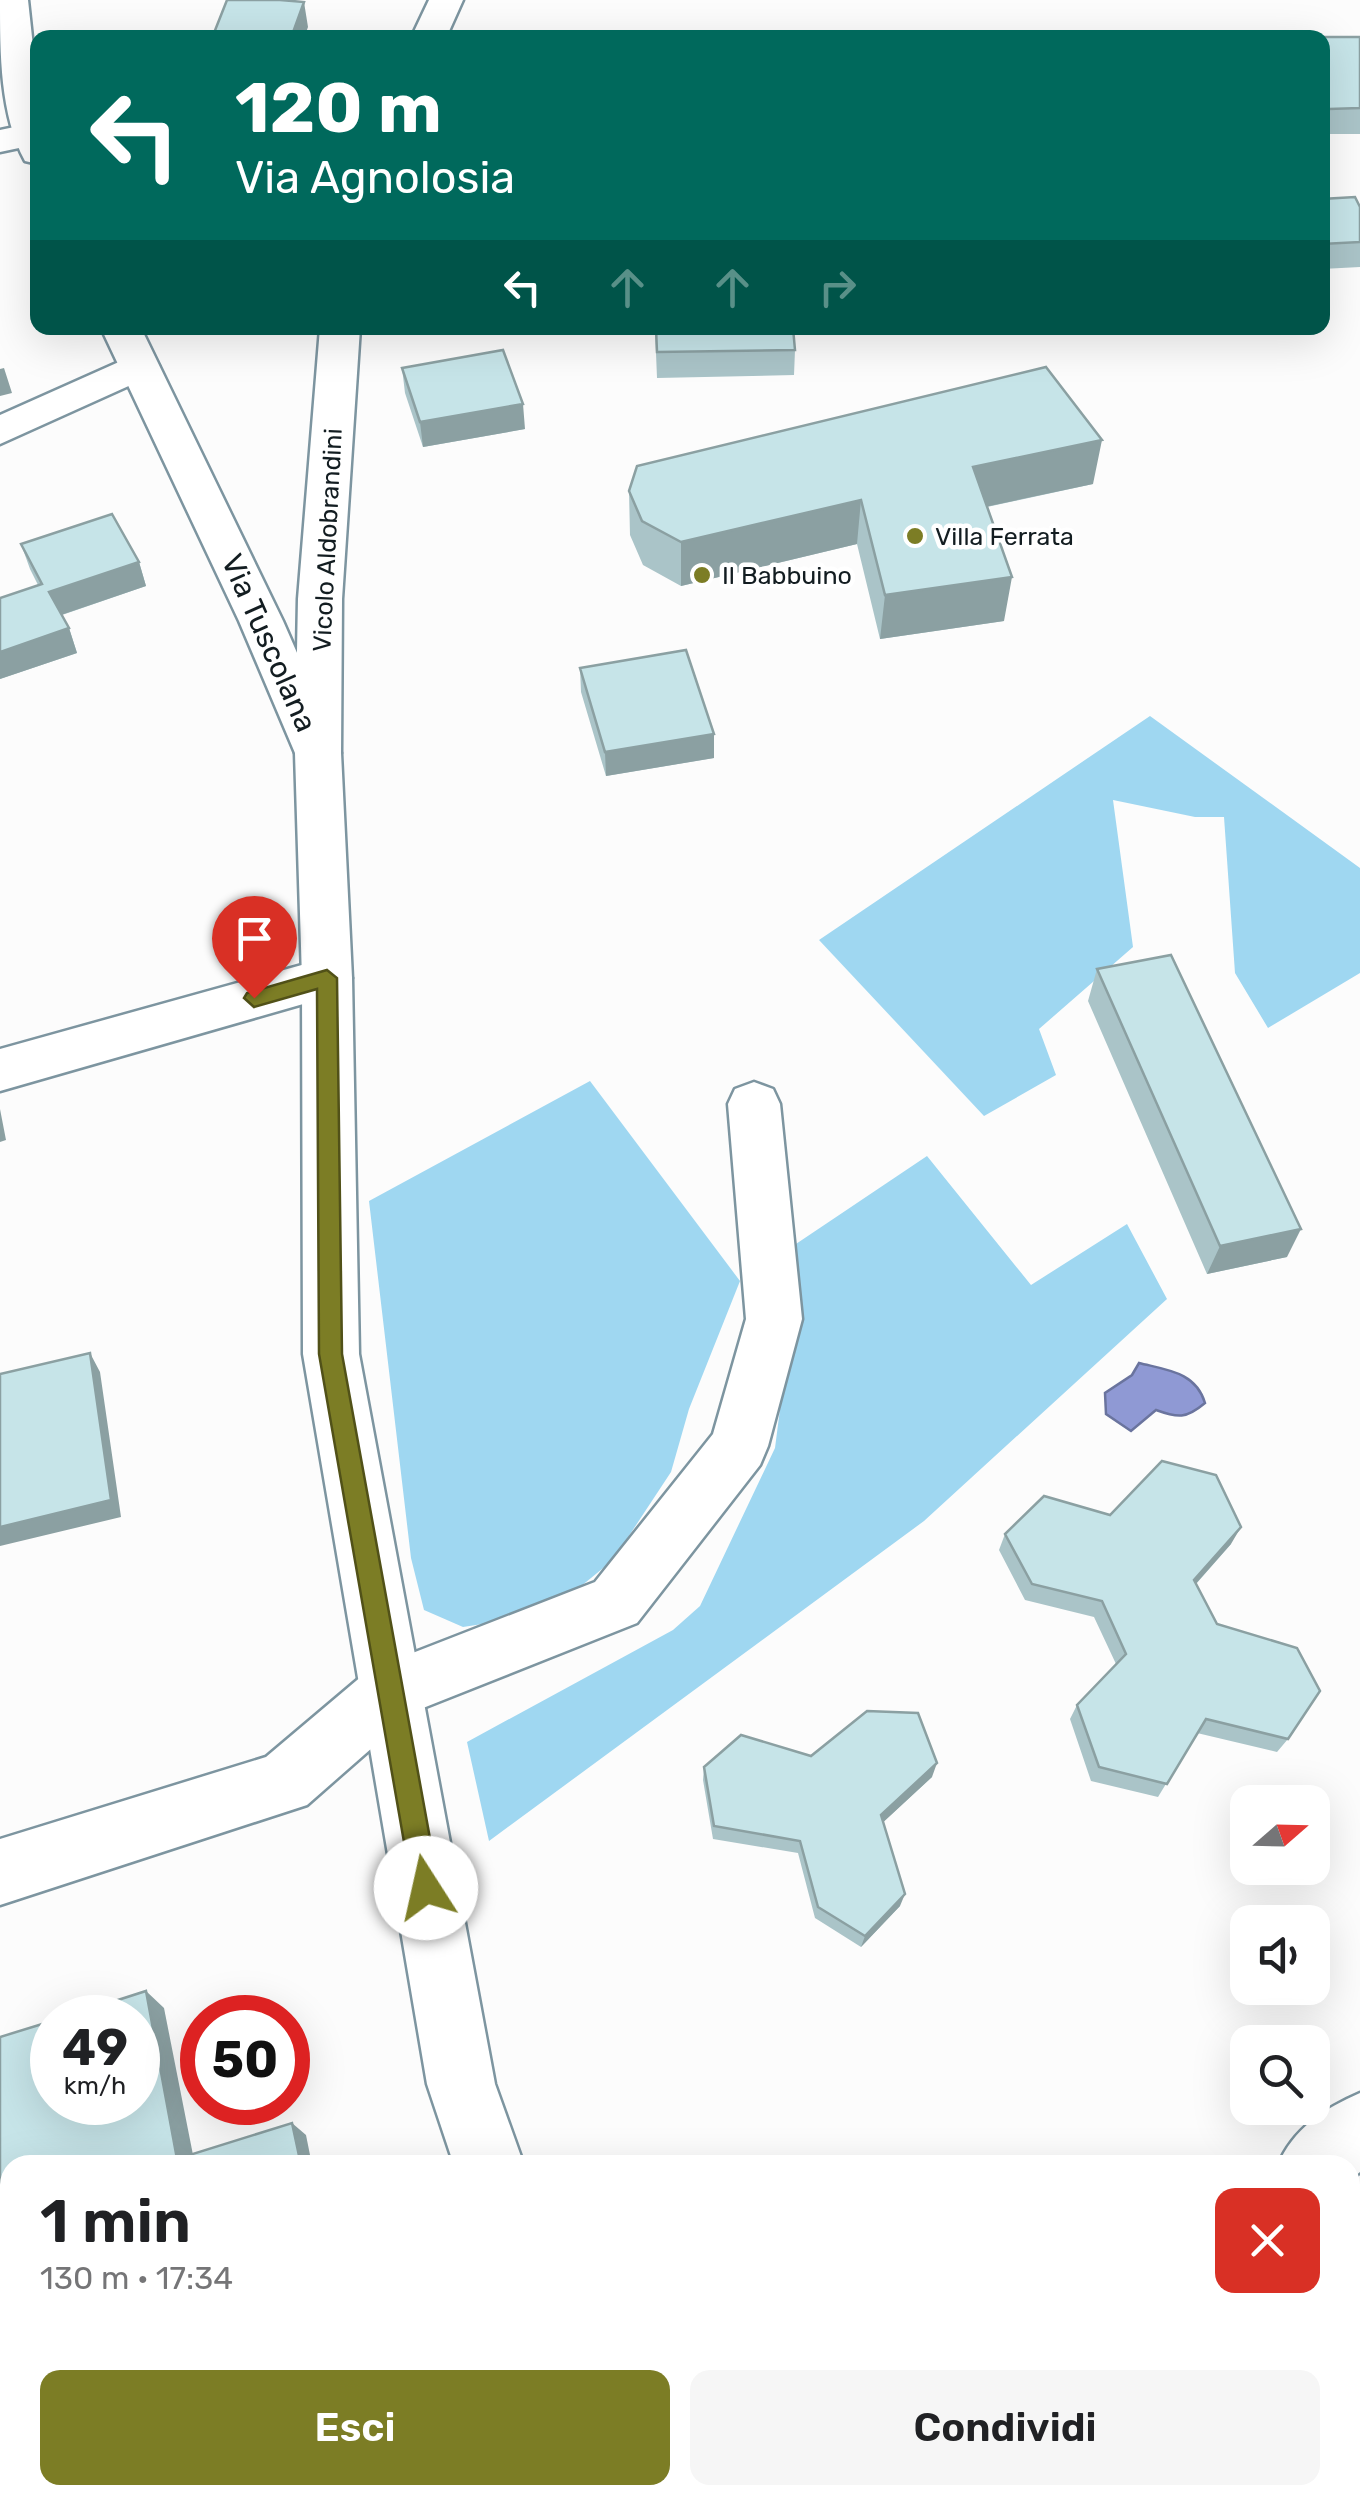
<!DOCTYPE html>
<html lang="it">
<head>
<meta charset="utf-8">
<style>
	:root { --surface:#fff; --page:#f6f6f6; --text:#202124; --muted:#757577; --accent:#7c7d25 }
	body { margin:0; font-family:Rubik,sans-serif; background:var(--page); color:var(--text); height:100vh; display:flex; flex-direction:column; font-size:38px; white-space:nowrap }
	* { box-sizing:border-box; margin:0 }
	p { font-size:32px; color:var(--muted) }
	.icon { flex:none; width:55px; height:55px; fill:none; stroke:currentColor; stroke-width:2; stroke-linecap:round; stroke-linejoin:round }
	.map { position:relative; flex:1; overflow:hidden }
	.side { position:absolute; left:0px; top:2155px; width:1360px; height:350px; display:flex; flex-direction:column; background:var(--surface); border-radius:30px 30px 0 0; box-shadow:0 10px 40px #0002 }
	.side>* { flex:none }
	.top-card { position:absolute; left:30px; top:30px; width:1300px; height:305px; border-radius:20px; box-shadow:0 10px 40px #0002; background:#00695c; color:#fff; overflow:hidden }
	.needle { width:65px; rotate:70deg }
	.buttons { position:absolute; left:1230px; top:1785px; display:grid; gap:20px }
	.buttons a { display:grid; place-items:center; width:100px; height:100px; border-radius:20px; background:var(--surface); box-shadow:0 10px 40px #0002; font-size:50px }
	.speed { position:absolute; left:30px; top:1995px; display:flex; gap:20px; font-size:50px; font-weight:700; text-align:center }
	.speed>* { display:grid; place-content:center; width:130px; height:130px; border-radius:50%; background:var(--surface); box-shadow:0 10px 40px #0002; line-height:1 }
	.speed small { font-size:25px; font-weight:400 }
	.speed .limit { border:15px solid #d22; background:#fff; color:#111 }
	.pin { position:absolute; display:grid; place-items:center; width:85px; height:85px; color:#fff; margin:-102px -42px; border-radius:50% 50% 50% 0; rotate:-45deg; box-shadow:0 0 10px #0007 }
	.pin .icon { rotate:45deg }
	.me { position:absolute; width:110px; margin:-55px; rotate:350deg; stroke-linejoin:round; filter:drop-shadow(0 0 8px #0008) }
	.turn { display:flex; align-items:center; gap:35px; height:210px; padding:0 40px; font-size:45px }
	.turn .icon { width:130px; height:130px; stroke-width:2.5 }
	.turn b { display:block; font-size:70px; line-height:85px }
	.lanes { display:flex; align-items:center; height:95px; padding:0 40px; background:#0003; justify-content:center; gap:50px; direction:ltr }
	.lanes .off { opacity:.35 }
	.round { display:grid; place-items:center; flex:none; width:105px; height:105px; border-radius:20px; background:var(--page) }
	.overview { display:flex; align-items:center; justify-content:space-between; height:170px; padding:0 40px }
	h1 { font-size:60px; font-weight:600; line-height:75px }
	.cta { display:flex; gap:20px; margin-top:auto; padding:20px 40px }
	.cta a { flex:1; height:115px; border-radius:20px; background:var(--accent); color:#fff; font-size:40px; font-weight:600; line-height:115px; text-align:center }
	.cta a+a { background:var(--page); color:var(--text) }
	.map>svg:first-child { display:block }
	.green { fill:#9fd7f1 }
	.water { fill:#8f99d4; stroke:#6a749e; stroke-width:2.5 }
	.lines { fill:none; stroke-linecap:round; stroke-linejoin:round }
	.minor-casing { stroke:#7d95a0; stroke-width:5 }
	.major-casing { stroke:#7d95a0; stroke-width:5 }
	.minor { fill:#fff; fill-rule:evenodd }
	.major { fill:#fff; fill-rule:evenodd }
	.wall { fill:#aac4c8 }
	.shaded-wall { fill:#8ba0a2 }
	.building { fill:#c6e4e8; stroke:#8ba0a2; stroke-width:2.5 }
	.route { fill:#7c7d25; stroke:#515118; stroke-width:2.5 }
	.poi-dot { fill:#7c7d25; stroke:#fff; stroke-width:4 }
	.labels { text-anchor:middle; stroke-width:9; stroke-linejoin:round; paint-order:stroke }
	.far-poi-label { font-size:25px; fill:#131d21; stroke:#fff; text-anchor:start }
	.far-street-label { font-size:25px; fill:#131d21; stroke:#fff }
	.street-label { font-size:30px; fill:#131d21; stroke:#fff }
</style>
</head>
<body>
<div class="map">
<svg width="1360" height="2505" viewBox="0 0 1360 2505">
	<rect width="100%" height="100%" fill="#fcfcfc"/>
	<path class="green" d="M1150 716 1360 868V973L1268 1028 1235 973 1224 817H1195L1113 800 1133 947 1039 1029 1056 1075 984 1116 819 940Z
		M590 1081 740 1281 689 1409 671 1472 613 1560 547 1614 463 1627 424 1610 411 1558 369 1201Z
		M927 1156 1031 1285 1127 1224 1167 1299 924 1521 489 1841 467 1742 673 1630 700 1606 775 1448 793 1308 784 1252Z"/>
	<path class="water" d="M1139 1363C1167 1370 1196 1372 1205 1403 1186 1419 1178 1418 1156 1410L1131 1431 1106 1414 1105 1393 1132 1375Z"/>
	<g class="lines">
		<g class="minor-casing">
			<path id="minor" d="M429 0H463L446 38H411Z
				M29 124 38 126V144L0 152V130Z
				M320 328H360L342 599 341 753 335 765 318 770 301 765 295 753 298 599Z
				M139 353 153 357 159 366 153 375 0 444V415Z
				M327 958 345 964 352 978 345 992 0 1091V1049Z
				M754 1082 773 1089 780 1104 802 1319 768 1446 760 1465 637 1623 413 1712 307 1805 0 1905V1839L266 1757 369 1670 595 1582 713 1434 746 1319 728 1104 735 1089Z
				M1360 2093V2172L1350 2180V2165H1278C1293 2129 1325 2108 1360 2093Z
				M671 2495H756L751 2505H667Z
				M785 2495H869L873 2505H790Z
				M884 2495H962L957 2505H880Z"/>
		</g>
		<g class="major-casing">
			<path id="major" d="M0 0H28L38 93V164L25 161C0 115 0 53 0 0Z
				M101 328H141L283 621 341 753 352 978 359 1354 495 2084 524 2165H454L427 2084 303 1354 302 978 295 753 239 621Z
				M569 2495H645L649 2505H573Z"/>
		</g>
		<use href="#minor" class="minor"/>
		<use href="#major" class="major"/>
	</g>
	<path class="wall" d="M1360 37V134H1322V38Z
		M1322 199 1360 207V267L1322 269Z
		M655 328H793L795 350 794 375 657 378Z
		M402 368 525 429 423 447 405 393Z
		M1093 484 987 507 1004 621 880 639 857 544 681 586 643 565 630 535 629 491Z
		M21 544 139 562 146 586 62 615 69 628 77 653 0 679V598L38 585 30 569Z
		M580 668 714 758 606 776 581 692Z
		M1097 969 1287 1257 1207 1274 1088 1001Z
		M1005 1534 1231 1544 1196 1584 1217 1624 1288 1739 1277 1752 1197 1733 1158 1797 1091 1781 1070 1719 1077 1705 1116 1664 1094 1617 1025 1600 999 1550Z
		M811 1756 932 1777 883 1822 900 1906 861 1947 815 1918 798 1853 713 1839 703 1780 704 1767Z"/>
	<path class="shaded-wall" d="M304 2 308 27 304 38H291Z
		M4 368 12 393 0 396V369Z
		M523 404 525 429 423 447 420 422Z
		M1102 440 1093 484 966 511 973 467Z
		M861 500 857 544 681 586V542Z
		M139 562 146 586 58 616 49 592Z
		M1012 577 1004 621 880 639 885 595Z
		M69 628 77 653 0 679V652Z
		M714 734V758L606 776 605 752Z
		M0 1109 6 1140 0 1142Z
		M1301 1229 1287 1257 1207 1274 1220 1246Z
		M90 1353 100 1372 121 1517 0 1546V1527Z
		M1241 1527 1231 1544 1185 1596 1194 1580Z
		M937 1763 932 1777 877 1828 881 1815Z
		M905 1894 900 1906 861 1947 865 1936Z
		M146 1991 164 2008 195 2165 177 2159Z
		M292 2123 306 2135 312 2165H301Z
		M251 2495H268L272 2505H255Z"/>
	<path class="building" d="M227 0H280L304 2 291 38H212Z
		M1306 37H1360V108L1329 109 1322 88V38Z
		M1355 197 1360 207V242L1322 244V199Z
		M656 328H793L795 350 657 352Z
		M503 350 523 404 420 422 402 368Z
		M1046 367 1102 440 973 467 1012 577 885 595 861 500 681 542 642 521 629 491 637 466Z
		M112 514 139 562 49 592 69 628 0 652V598L42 584 21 544Z
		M686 650 714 734 605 752 580 668Z
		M1171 955 1301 1229 1220 1246 1097 969Z
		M90 1353 111 1500 0 1527V1374Z
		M1162 1461 1216 1475 1241 1527 1194 1580 1217 1624 1297 1648 1320 1691 1288 1739 1206 1719 1167 1784 1099 1767 1077 1705 1126 1654 1102 1601 1032 1584 1005 1534 1044 1496 1110 1515Z
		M867 1711 918 1713 937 1763 881 1815 905 1894 865 1936 818 1907 800 1841 714 1826 704 1767 741 1735 811 1756Z
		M146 1991 177 2159 292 2123 301 2165H10V2495H251L255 2505H0V2037L52 2021V2102H138V2018H62Z"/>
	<path class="route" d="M327 970 337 978 342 1354 439 1888 435 1897 426 1901 416 1897 412 1888 319 1354 317 989 254 1007 244 998 247 993Z"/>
	<g class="poi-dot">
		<circle cx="915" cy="536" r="10"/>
		<circle cx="702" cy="575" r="10"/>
	</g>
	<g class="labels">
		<g class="far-poi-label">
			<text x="935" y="545">Villa Ferrata</text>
			<text x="722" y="584">Il Babbuino</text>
		</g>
		<g class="far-street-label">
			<text transform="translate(327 540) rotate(-87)" y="9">Vicolo Aldobrandini</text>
		</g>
		<g class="street-label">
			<text transform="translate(269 643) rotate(66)" y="10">Via Tuscolana</text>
		</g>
	</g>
</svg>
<div class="buttons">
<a><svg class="needle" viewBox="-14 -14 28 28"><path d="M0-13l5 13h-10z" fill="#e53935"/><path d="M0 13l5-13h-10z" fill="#757577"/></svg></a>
<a><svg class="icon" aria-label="sound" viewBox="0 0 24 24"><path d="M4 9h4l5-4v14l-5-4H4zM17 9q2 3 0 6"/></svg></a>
<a><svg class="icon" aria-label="search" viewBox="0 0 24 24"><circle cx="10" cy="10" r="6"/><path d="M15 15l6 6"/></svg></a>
</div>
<div class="speed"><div>49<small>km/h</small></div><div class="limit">50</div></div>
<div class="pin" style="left:254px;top:998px;background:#d93025"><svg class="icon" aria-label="arrive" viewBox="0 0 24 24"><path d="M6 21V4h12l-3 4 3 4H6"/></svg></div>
<svg class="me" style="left:426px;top:1888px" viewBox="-20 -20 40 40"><circle r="19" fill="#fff"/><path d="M0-13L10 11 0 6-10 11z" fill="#7c7d25"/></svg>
<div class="top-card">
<div class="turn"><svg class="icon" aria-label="left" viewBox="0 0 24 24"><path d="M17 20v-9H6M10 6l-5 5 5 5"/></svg><div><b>120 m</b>Via Agnolosia</div></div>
<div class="lanes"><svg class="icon" aria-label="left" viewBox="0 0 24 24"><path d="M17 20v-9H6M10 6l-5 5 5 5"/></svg><svg class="icon off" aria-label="ahead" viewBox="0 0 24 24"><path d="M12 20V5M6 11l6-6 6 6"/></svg><svg class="icon off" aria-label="ahead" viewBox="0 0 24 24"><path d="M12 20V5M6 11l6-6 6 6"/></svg><svg class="icon off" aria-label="right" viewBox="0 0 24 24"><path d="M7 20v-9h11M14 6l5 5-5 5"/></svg></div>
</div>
<section class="side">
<div class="overview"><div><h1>1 min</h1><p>130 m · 17:34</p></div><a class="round" style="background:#d93025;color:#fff"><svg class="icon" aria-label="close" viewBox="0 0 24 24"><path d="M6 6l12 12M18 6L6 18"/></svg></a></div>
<div class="cta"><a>Esci</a><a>Condividi</a></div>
</section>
</div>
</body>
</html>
